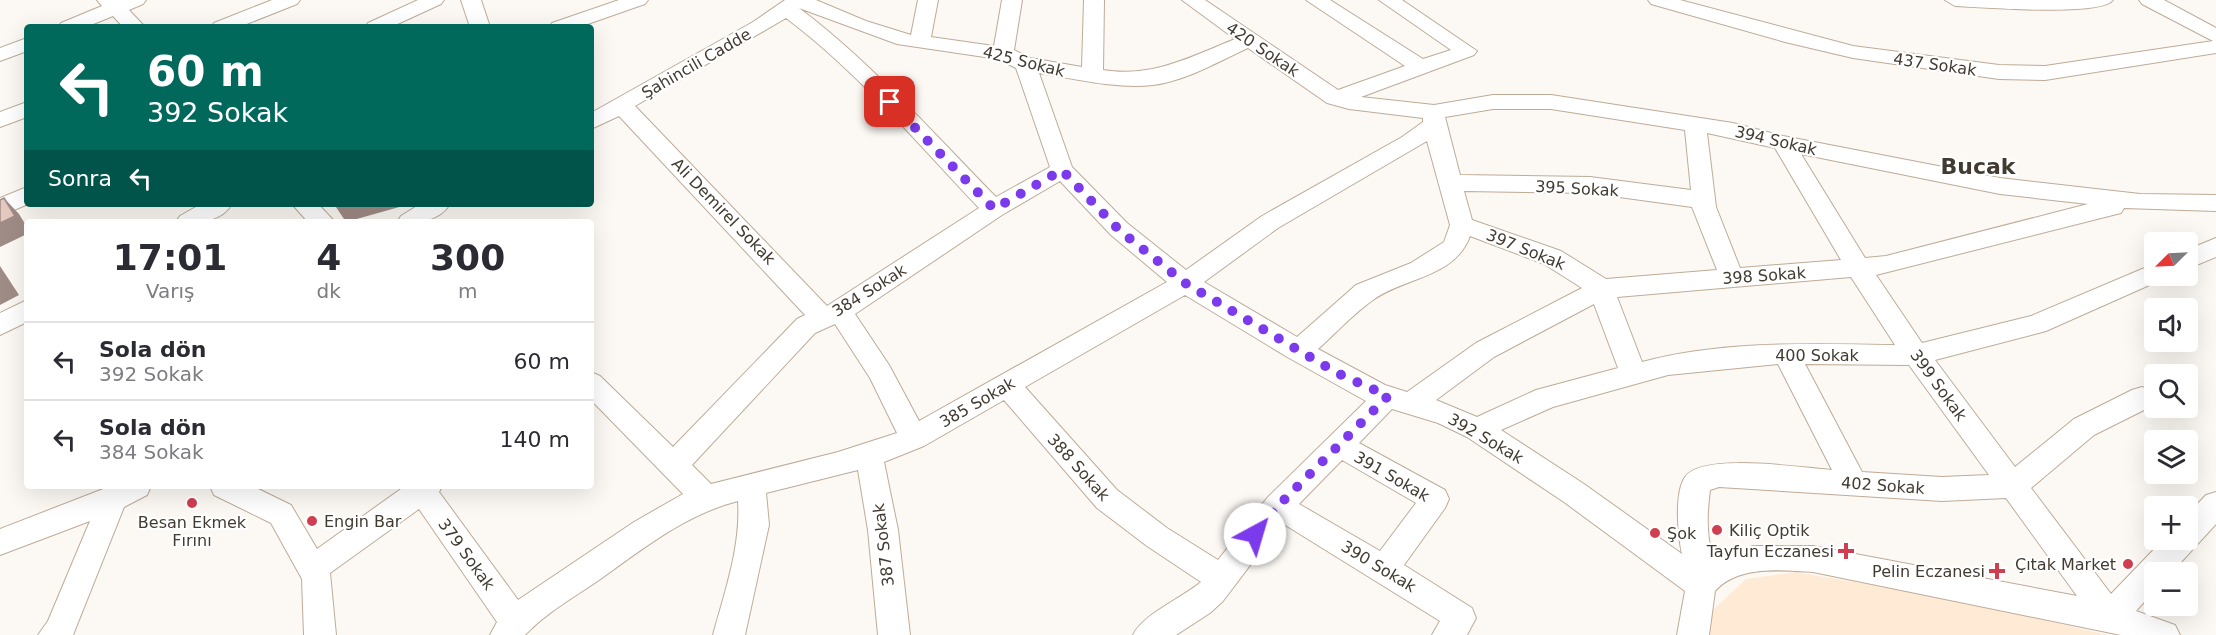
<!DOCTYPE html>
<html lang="tr">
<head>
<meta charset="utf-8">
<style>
	:root { --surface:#fff; --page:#f7f7f7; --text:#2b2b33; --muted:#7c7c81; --line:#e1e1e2 }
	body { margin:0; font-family:"DejaVu Sans",sans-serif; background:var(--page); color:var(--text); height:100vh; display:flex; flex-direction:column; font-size:22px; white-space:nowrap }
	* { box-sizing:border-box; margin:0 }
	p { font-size:20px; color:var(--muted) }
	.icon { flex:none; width:33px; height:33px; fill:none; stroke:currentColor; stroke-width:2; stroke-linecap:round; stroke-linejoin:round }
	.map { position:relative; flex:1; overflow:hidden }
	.sheet { position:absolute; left:24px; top:219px; width:570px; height:270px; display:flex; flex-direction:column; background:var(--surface); border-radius:6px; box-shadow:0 6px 24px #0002 }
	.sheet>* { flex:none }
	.top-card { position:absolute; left:24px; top:24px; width:570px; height:183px; border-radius:6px; box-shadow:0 6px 24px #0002; background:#00695c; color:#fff; overflow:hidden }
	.needle { width:39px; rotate:246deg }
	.tools { position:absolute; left:2144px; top:232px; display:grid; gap:12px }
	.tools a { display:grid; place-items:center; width:54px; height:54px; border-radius:6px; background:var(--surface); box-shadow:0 6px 24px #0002; font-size:30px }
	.pin { position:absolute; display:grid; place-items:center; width:51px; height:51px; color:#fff; margin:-26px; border-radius:12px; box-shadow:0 3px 9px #0006 }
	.me { position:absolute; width:66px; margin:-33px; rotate:39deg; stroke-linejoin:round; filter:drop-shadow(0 0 4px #0008) }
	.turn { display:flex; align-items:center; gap:21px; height:126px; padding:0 24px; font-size:27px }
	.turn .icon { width:78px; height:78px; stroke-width:2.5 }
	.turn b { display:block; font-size:42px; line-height:51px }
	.then { display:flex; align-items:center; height:57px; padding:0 24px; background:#0003; gap:12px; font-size:22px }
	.eta { display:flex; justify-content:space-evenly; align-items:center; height:102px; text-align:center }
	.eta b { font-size:36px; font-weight:800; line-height:42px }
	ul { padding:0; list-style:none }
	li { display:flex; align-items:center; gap:18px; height:78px; padding:0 24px; border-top:2px solid var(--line) }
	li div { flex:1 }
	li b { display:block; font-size:22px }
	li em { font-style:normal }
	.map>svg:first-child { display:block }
	.built { fill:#ffebd5 }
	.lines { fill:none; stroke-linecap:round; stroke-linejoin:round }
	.minor-casing { stroke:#beab97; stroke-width:2 }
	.minor { fill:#fff; fill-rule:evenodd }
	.shaded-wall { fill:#a08c86 }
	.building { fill:#e5c8bf; stroke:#a08c86; stroke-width:1.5 }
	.route { stroke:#7c3aed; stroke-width:10; stroke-dasharray:0 18 }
	.poi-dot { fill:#cf3f50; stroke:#fff; stroke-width:2 }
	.labels { text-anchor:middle; stroke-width:4.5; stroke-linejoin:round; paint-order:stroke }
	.street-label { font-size:16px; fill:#423b32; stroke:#fff }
	.poi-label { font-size:16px; fill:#423b32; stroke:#fff; text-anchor:start }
	.district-label { font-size:22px; font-weight:bold; fill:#423b32; stroke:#fff }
</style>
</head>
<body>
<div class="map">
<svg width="2216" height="635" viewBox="0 0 2216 635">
	<rect width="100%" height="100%" fill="#fcf8f4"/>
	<path class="built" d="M1795 572 1961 600 2107 635H1703L1714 609 1746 579Z"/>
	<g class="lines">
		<g class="minor-casing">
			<path id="minor" d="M97 0H146L143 4 129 10 145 27H123L113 16 86 27H58L61 23 102 6Z
				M272 0H300L297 4 239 27H211L214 23Z
				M418 0H444L441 4 391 27H365L368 23Z
				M461 0H481L490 27H470Z
				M619 0H648L645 4 579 27H549L552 23Z
				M785 0H816L866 21 911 35 918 0H938L931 37 994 46 1002 0H1022L1014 50 1030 58 1082 67 1084 0H1104L1103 70C1152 78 1191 57 1235 39L1182 0H1205L1338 90 1405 66 1306 0H1330L1423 59 1451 50 1379 0H1402L1477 51 1474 55 1361 97 1434 105 1493 95H1551L1733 123 1783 136 2000 178 2140 194 2216 195V211L2124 208 2121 213 2113 215 1876 275 1922 343 2031 316 2154 264V276H2165L2163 279 2046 331 1935 360 2015 467 2074 419 2132 390 2142 387 2152 390 2154 395 2152 406 2094 435 2031 488 2111 594 2163 540H2187V515L2206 495 2216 492V524L2171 573H2154V591L2136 611 2175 625 2180 635H2121L1813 572C1782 570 1738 565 1715 591L1709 635H1677L1685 591 1564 502 1467 437 1438 423 1392 409 1359 443 1445 490 1449 499 1445 508 1404 565 1472 608 1476 618 1467 635H1432L1440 621 1282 523 1223 601 1210 613 1176 635H1133C1143 614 1182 598 1201 582L1147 546 1097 508 1004 400 924 446 884 462 898 530 910 635H878L868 530 858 470 766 493 769 525 745 635H713C725 591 741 546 738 501 684 515 643 549 599 580 573 598 547 612 525 635H490L497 622 419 509 330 573 336 635H304L302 579 271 523 214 495 210 486H252L291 505 317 549 405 486H442L439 492 518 600 634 522 683 494 591 400V372L600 376 673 447 797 319 805 315 619 116 591 129V113L753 22ZM799 8 897 44 998 59 1016 68 1050 167 996 197C933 133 871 62 799 8ZM786 18C857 71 917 143 979 208L827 306 635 106ZM1248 48 1327 103 1349 109 1423 118V122L1402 137 1262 216 1186 270 1127 223 1072 167 1039 73C1076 79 1115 89 1153 85 1186 81 1219 61 1248 48ZM1493 109H1551L1685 130 1691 190 1590 177 1460 175 1445 117ZM1707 133 1775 148 1841 260 1740 268 1716 207ZM1427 141 1450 225 1444 242 1411 263 1356 285 1297 337 1204 282 1278 228ZM1801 154 2000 194 2088 204 1886 256 1865 258ZM1060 181 1111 235 1167 282 919 421 889 365 855 314 1002 215ZM1464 191 1590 193 1692 207 1717 270 1606 279 1561 251 1472 220ZM1470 236 1544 264 1582 288 1476 343 1407 392 1385 385 1318 349C1336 333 1353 314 1373 300 1404 277 1455 278 1470 236ZM1851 277 1895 345C1811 344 1724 340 1642 362L1617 297ZM1185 295 1289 358 1366 401 1268 497 1218 560 1167 528 1117 490 1025 387ZM1594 304 1618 368 1536 390 1477 417 1436 400 1494 357ZM835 324 870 378 897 433 838 452 711 484 692 465 815 333ZM1778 364 1832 470C1803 468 1702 452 1685 477 1674 493 1678 536 1682 554L1584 484 1501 430 1553 407 1668 375ZM1805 364 1909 365 1989 475 1942 477 1862 472ZM1342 460 1416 503 1380 551 1299 504ZM1719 487 1942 501 2006 498 2077 596 1813 546H1753L1713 558C1706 535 1707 513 1710 490Z
				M1648 0H1680L1853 46 1999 65 2045 66 2213 41 2142 4 2139 0H2164L2216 28V53L2045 80 1999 79 1853 58 1785 42 1651 4Z
				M1945 0H2113C2101 17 1979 7 1955 6Z
				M27 38V51L0 61V48Z
				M27 102V117L0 127V112Z
				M27 187 28 204 0 216V198Z
				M201 204H232C220 224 196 222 176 222L180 216Z
				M292 204H318L335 222H308Z
				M420 204H450C438 223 417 222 397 222L401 216Z
				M2216 238V257L2187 269V250Z
				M27 300V322L0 335V313Z
				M111 486H151L147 495 124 507 73 635H38L48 621 90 521 0 555V529Z"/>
		</g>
		<use href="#minor" class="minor"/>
	</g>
	<path class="shaded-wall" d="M4 198 19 214 27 227V234L0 247V223Z
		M334 204H410L346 222Z
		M0 266 19 295 0 305Z"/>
	<path class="building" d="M4 198 15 216 0 223V200Z"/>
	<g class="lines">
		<path class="route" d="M890 102 994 209 1062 170 1119 230 1185 283 1337 373 1388 396 1278 506 1255 534"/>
	</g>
	<g class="poi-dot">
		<circle cx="192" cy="503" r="6"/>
		<circle cx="312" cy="521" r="6"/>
		<circle cx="1717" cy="530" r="6"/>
		<circle cx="1655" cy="533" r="6"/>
		<path d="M1843 542h6v6h6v6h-6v6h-6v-6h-6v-6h6z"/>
		<circle cx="2128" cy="564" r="6"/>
		<path d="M1994 562h6v6h6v6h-6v6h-6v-6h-6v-6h6z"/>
	</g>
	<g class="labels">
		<g class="street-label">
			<text transform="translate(1263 49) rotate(34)" y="6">420 Sokak</text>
			<text transform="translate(1024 61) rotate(14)" y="6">425 Sokak</text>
			<text transform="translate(696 63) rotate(-30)" y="6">Şahincili Cadde</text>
			<text transform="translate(1935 64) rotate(8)" y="6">437 Sokak</text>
			<text transform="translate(1776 140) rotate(13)" y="6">394 Sokak</text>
			<text transform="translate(1577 188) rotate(3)" y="6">395 Sokak</text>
			<text transform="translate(724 211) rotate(46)" y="6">Ali Demirel Sokak</text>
			<text transform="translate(1526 249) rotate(22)" y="6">397 Sokak</text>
			<text transform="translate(1764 275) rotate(-4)" y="6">398 Sokak</text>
			<text transform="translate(869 290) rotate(-32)" y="6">384 Sokak</text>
			<text x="1817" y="361">400 Sokak</text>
			<text transform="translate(1939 385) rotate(54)" y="6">399 Sokak</text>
			<text transform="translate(977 402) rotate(-30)" y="6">385 Sokak</text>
			<text transform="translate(1486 438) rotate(30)" y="6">392 Sokak</text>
			<text transform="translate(1079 467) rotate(48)" y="6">388 Sokak</text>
			<text transform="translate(1392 476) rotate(30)" y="6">391 Sokak</text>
			<text transform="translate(1883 485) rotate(4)" y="6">402 Sokak</text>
			<text transform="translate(883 545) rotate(-97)" y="6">387 Sokak</text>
			<text transform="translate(467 554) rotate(54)" y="6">379 Sokak</text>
			<text transform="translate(1379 566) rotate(31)" y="6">390 Sokak</text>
		</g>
		<g class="poi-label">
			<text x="324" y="527">Engin Bar</text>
			<text x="192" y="528" text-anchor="middle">Besan Ekmek<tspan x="192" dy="18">Fırını</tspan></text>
			<text x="1729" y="536">Kiliç Optik</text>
			<text x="1667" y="539">Şok</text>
			<text x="1834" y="557" text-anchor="end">Tayfun Eczanesi</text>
			<text x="2116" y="570" text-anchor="end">Çıtak Market</text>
			<text x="1985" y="577" text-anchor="end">Pelin Eczanesi</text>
		</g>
		<g class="district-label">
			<text x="1978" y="174">Bucak</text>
		</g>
	</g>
</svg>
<div class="tools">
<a><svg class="needle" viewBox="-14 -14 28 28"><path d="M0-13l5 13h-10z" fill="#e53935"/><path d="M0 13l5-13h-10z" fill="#7c7c81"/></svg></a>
<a><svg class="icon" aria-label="sound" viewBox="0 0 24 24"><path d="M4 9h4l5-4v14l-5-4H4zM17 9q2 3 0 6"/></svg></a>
<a><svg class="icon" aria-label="search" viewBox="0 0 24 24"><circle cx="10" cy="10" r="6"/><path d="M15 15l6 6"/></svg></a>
<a><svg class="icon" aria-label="layers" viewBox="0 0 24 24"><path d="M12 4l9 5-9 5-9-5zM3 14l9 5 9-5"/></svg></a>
<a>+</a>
<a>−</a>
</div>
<div class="pin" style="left:890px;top:102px;background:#d93025"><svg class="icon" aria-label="arrive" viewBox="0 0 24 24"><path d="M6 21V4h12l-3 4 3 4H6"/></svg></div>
<svg class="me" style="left:1255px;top:534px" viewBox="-20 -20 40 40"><circle r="19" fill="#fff"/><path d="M0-13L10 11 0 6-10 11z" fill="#7c3aed"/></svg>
<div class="top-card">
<div class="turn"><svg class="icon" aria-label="left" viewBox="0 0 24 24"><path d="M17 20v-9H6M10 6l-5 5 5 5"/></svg><div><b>60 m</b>392 Sokak</div></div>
<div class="then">Sonra<svg class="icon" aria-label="left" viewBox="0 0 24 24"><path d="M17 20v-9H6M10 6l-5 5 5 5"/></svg></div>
</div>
<section class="sheet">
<div class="eta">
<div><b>17:01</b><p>Varış</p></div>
<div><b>4</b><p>dk</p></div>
<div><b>300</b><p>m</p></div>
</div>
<ul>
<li><svg class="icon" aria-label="left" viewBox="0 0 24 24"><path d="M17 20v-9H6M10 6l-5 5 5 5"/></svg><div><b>Sola dön</b><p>392 Sokak</p></div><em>60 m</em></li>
<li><svg class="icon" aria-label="left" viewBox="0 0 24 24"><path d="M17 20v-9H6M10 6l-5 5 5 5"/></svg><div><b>Sola dön</b><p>384 Sokak</p></div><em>140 m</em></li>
</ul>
</section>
</div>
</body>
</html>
